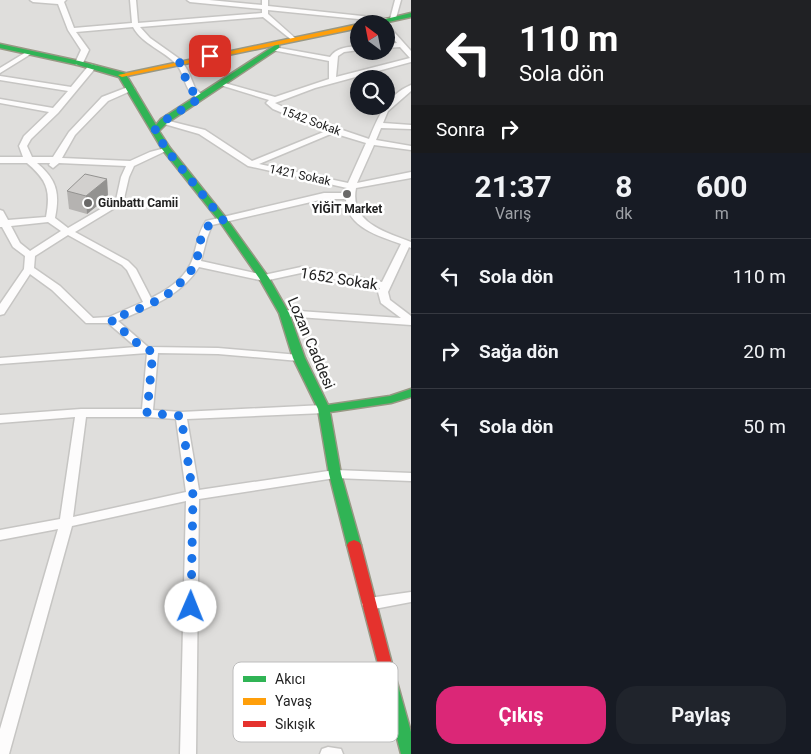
<!DOCTYPE html>
<html lang="tr">
<head>
<meta charset="utf-8">
<style>
	:root { --surface:#171b24; --page:#20242c; --text:#f1f3f6; --muted:#9ea1a6; --line:#363941; --accent:#db2777 }
	body { margin:0; font-family:Roboto,sans-serif; background:var(--page); color:var(--text); height:100vh; display:flex; flex-direction:column; font-size:19px; white-space:nowrap }
	* { box-sizing:border-box; margin:0 }
	p { font-size:16px; color:var(--muted) }
	.icon { flex:none; width:28px; height:28px; fill:none; stroke:currentColor; stroke-width:2; stroke-linecap:round; stroke-linejoin:round }
	.map { position:relative; flex:1; overflow:hidden }
	.panel { display:flex; flex-direction:column; background:var(--surface); width:400px }
	.panel>* { flex:none }
	.hud { background:#202124; color:#fff; overflow:hidden }
	.needle { width:32px; rotate:328deg }
	.fabs { position:absolute; left:350px; top:15px; display:grid; gap:10px }
	.fabs a { display:grid; place-items:center; width:45px; height:45px; border-radius:50%; background:var(--surface); box-shadow:0 2px 12px #0003; font-size:25px }
	.pin { position:absolute; display:grid; place-items:center; width:42px; height:42px; color:#fff; margin:-21px; border-radius:10px; box-shadow:0 2px 8px #0006 }
	.me { position:absolute; width:55px; margin:-28px; rotate:1deg; stroke-linejoin:round; filter:drop-shadow(0 0 4px #0008) }
	.turn { display:flex; align-items:center; gap:18px; height:105px; padding:0 25px; font-size:22px }
	.turn .icon { width:65px; height:65px; stroke-width:2.5 }
	.turn b { display:block; font-size:35px; line-height:42px }
	.then { display:flex; align-items:center; height:48px; padding:0 25px; background:#0003; gap:10px; font-size:19px }
	.eta { display:flex; justify-content:space-evenly; align-items:center; height:85px; text-align:center }
	.eta b { font-size:30px; font-weight:700; line-height:35px }
	.cta { display:flex; gap:10px; margin-top:auto; padding:10px 25px }
	.cta a { flex:1; height:58px; border-radius:20px; background:var(--accent); color:#fff; font-size:20px; font-weight:700; line-height:58px; text-align:center }
	.cta a+a { background:var(--page); color:var(--text) }
	ul { padding:0; list-style:none }
	li { display:flex; align-items:center; gap:15px; height:75px; padding:0 25px; border-top:1px solid var(--line) }
	li div { flex:1 }
	li b { display:block; font-size:19px }
	li em { font-style:normal }
	main { display:flex; flex:1; min-height:0 }
	.map>svg:first-child { display:block }
	.residential { fill:#dfdedc; fill-rule:evenodd }
	.lines { fill:none; stroke-linecap:round; stroke-linejoin:round }
	.street-casing { stroke:#c6c5c3; stroke-width:3 }
	.fast-casing { stroke:#989884; stroke-width:3 }
	.slow-casing { stroke:#989884; stroke-width:3 }
	.jam-casing { stroke:#989884; stroke-width:3 }
	.street { fill:#fdfcfc; fill-rule:evenodd }
	.fast { fill:#30b455; fill-rule:evenodd }
	.slow { fill:#ff9f0a; fill-rule:evenodd }
	.jam { fill:#e5322d; fill-rule:evenodd }
	.wall { fill:#b5b3b1 }
	.shaded-wall { fill:#939290 }
	.building { fill:#d2d0ce; stroke:#939290 }
	.route { stroke:#1a73e8; stroke-width:9; stroke-dasharray:0 16.2 }
	.poi-dot { fill:#6a6968; stroke:#fff; stroke-width:2 }
	.labels { text-anchor:middle; stroke-width:5; stroke-linejoin:round; paint-order:stroke }
	.far-street-label { font-size:12px; fill:#222; stroke:#fff }
	.far-poi-label { font-size:12px; font-weight:bold; fill:#222; stroke:#fff; text-anchor:start }
	.street-label { font-size:15px; fill:#222; stroke:#fff }
	.key { fill:#fff; stroke:#bdbdbd; stroke-width:1 }
	.key-label { font-size:14px; fill:#222 }
</style>
</head>
<body>
<main>
<div class="map">
<svg width="411" height="754" viewBox="0 0 411 754">
	<rect width="100%" height="100%" fill="#f0eeeb"/>
	<path class="residential" d="M0 0H411V754H0ZM359 24H386V51H359ZM359 79H386V106H359Z"/>
	<g class="lines">
		<g class="street-casing">
			<path id="street" d="M30 0H66L64 2 74 28 132 23 130 0H136L138 23 262 13V9L190 2 187 0H209L262 5V0H268V6L390 19 395 0H401L396 18 388 22 268 10V14L295 38V40L293 41 263 17 140 27 150 38 181 60 188 71 195 88 204 97 200 99C184 93 186 76 177 65 164 50 143 45 133 27L76 32 89 50 82 65H76L75 63 81 50 68 30 58 4 33 2Z
				M386 23 411 51V62L315 88 275 103 304 117 369 139C378 117 387 95 411 85V91L388 111 383 123 411 125V129L381 128 376 140 411 146V150L374 145 357 183 411 172V178L356 188C349 223 386 232 411 242V248L409 247 388 292 390 300 411 316V325L284 316 279 313 284 310 401 318 381 303 378 292 380 288 301 273 264 281 199 267C181 296 149 307 118 321L148 347 218 348 299 355 305 358 299 361 218 354 158 353 153 410 181 412 324 405 330 409 324 413 187 419 199 490 335 470 411 473V481L335 478 199 499 196 754H180L186 501 72 526 9 754H0V729L58 529 0 540V530L60 519 75 417 0 423V415L81 409H142L147 353 0 364V358L136 347 108 323H86L52 290 30 274 4 314 0 315V304L24 269 25 256 13 247 2 227H0V210L3 211 8 220 46 217C51 190 47 180 27 163H0V157H23L19 146 24 136 49 112 0 103V99L53 108 68 91 0 80V76L71 87 90 64 97 66 58 113 31 139 27 146 32 157H53L69 132 102 97 128 87 135 89 108 101 75 135 62 158 130 161 150 152 169 147 170 149 134 166 129 177 123 203 75 232 128 261 136 269 151 298C168 290 187 277 193 258 197 245 198 233 206 221L324 193H346L347 188 248 166 199 134 161 123V119L205 130 252 161 326 131 273 109 266 103 269 100 217 84 221 82 275 97 329 79V61L272 50V48L274 47 330 57C337 47 348 47 359 46V50L344 52 338 56 336 77 410 58 400 47 386 48V44L397 43 386 30V24H384ZM333 133 366 143 348 183 259 164ZM37 163H50L49 165 53 168 59 163 126 166 121 177 116 200 68 228 55 218C60 193 57 180 37 163ZM324 199H346C346 227 379 236 401 244L382 282 301 267 264 275 201 261 207 238 212 225ZM48 222 61 231 30 251 20 243 11 226ZM68 235 122 265 127 270 143 302 109 317 93 318 60 286 34 268 35 256ZM86 417H147L176 419 186 492 73 517Z
				M28 51 34 52 0 73V68Z
				M411 592V602L369 610 364 608 362 604 364 600 369 598Z
				M328 747 341 749 343 754H320L322 749Z"/>
		</g>
		<g class="fast-casing">
			<path id="fast" d="M411 13V17L379 24H365Z
				M275 43H279V48L167 123 159 131 170 148 226 218 269 278 289 313 305 358 328 405 390 396 411 389V397L391 403 330 412 341 474 361 545 359 548 354 550 349 548 347 545 329 474 318 409 293 358 279 313 259 278 220 222 162 149 119 77 78 65 0 48V44L79 61 125 73 156 125 161 119 274 46Z
				M385 658 390 660 392 664 411 732V754H401L378 664 380 660Z"/>
		</g>
		<g class="slow-casing">
			<path id="slow" d="M359 24V28L122 77 118 75Z"/>
		</g>
		<g class="jam-casing">
			<path id="jam" d="M354 540 359 542 361 545 392 664 390 668 385 670 380 668 378 664 347 545 349 542Z"/>
		</g>
		<use href="#street" class="street"/>
		<use href="#fast" class="fast"/>
		<use href="#slow" class="slow"/>
		<use href="#jam" class="jam"/>
	</g>
	<path class="wall" d="M107 179 108 197 87 214 69 209 67 191Z"/>
	<path class="shaded-wall" d="M107 179 108 197 87 214 86 196Z"/>
	<path class="building" d="M85 174 107 179 86 196 67 191Z"/>
	<g class="lines">
		<path class="route" d="M191 607 193 495 181 416 147 413 153 351 145 350 111 320C133 310 164 302 180 283 186 278 194 268 196 261 204 238 195 227 223 220L166 149 155 130 164 121 200 98C187 89 186 76 179 63L210 56"/>
	</g>
	<g class="poi-dot">
		<circle cx="347" cy="194" r="5"/>
		<circle cx="88" cy="203" r="5"/>
	</g>
	<g class="labels">
		<g class="far-street-label">
			<text transform="translate(311 121) rotate(20)" y="4">1542 Sokak</text>
			<text transform="translate(300 175) rotate(12)" y="4">1421 Sokak</text>
		</g>
		<g class="far-poi-label">
			<text x="98" y="207">Günbattı Camii</text>
			<text x="347" y="213" text-anchor="middle">YİĞİT Market</text>
		</g>
		<g class="street-label">
			<text transform="translate(339 279) rotate(9)" y="5">1652 Sokak</text>
			<text transform="translate(311 343) rotate(67)" y="5">Lozan Caddesi</text>
		</g>
	</g>
	<rect x="233" y="662" width="165" height="80" rx="8" class="key"/>
	<rect x="243" y="676" width="23" height="6" fill="#30b455"/>
	<rect x="243" y="698" width="23" height="7" fill="#ff9f0a"/>
	<rect x="243" y="721" width="23" height="6" fill="#e5322d"/>
	<g class="key-label">
		<text x="275" y="684">Akıcı</text>
		<text x="275" y="706">Yavaş</text>
		<text x="275" y="729">Sıkışık</text>
	</g>
</svg>
<div class="fabs">
<a><svg class="needle" viewBox="-14 -14 28 28"><path d="M0-13l5 13h-10z" fill="#e53935"/><path d="M0 13l5-13h-10z" fill="#9ea1a6"/></svg></a>
<a><svg class="icon" aria-label="search" viewBox="0 0 24 24"><circle cx="10" cy="10" r="6"/><path d="M15 15l6 6"/></svg></a>
</div>
<div class="pin" style="left:210px;top:56px;background:#d93025"><svg class="icon" aria-label="arrive" viewBox="0 0 24 24"><path d="M6 21V4h12l-3 4 3 4H6"/></svg></div>
<svg class="me" style="left:191px;top:607px" viewBox="-20 -20 40 40"><circle r="19" fill="#fff"/><path d="M0-13L10 11 0 6-10 11z" fill="#1a73e8"/></svg>
</div>
<section class="panel">
<div class="hud">
<div class="turn"><svg class="icon" aria-label="left" viewBox="0 0 24 24"><path d="M17 20v-9H6M10 6l-5 5 5 5"/></svg><div><b>110 m</b>Sola dön</div></div>
<div class="then">Sonra<svg class="icon" aria-label="right" viewBox="0 0 24 24"><path d="M7 20v-9h11M14 6l5 5-5 5"/></svg></div>
</div>
<div class="eta">
<div><b>21:37</b><p>Varış</p></div>
<div><b>8</b><p>dk</p></div>
<div><b>600</b><p>m</p></div>
</div>
<ul>
<li><svg class="icon" aria-label="left" viewBox="0 0 24 24"><path d="M17 20v-9H6M10 6l-5 5 5 5"/></svg><div><b>Sola dön</b></div><em>110 m</em></li>
<li><svg class="icon" aria-label="right" viewBox="0 0 24 24"><path d="M7 20v-9h11M14 6l5 5-5 5"/></svg><div><b>Sağa dön</b></div><em>20 m</em></li>
<li><svg class="icon" aria-label="left" viewBox="0 0 24 24"><path d="M17 20v-9H6M10 6l-5 5 5 5"/></svg><div><b>Sola dön</b></div><em>50 m</em></li>
</ul>
<div class="cta"><a>Çıkış</a><a>Paylaş</a></div>
</section>
</main>
</body>
</html>
